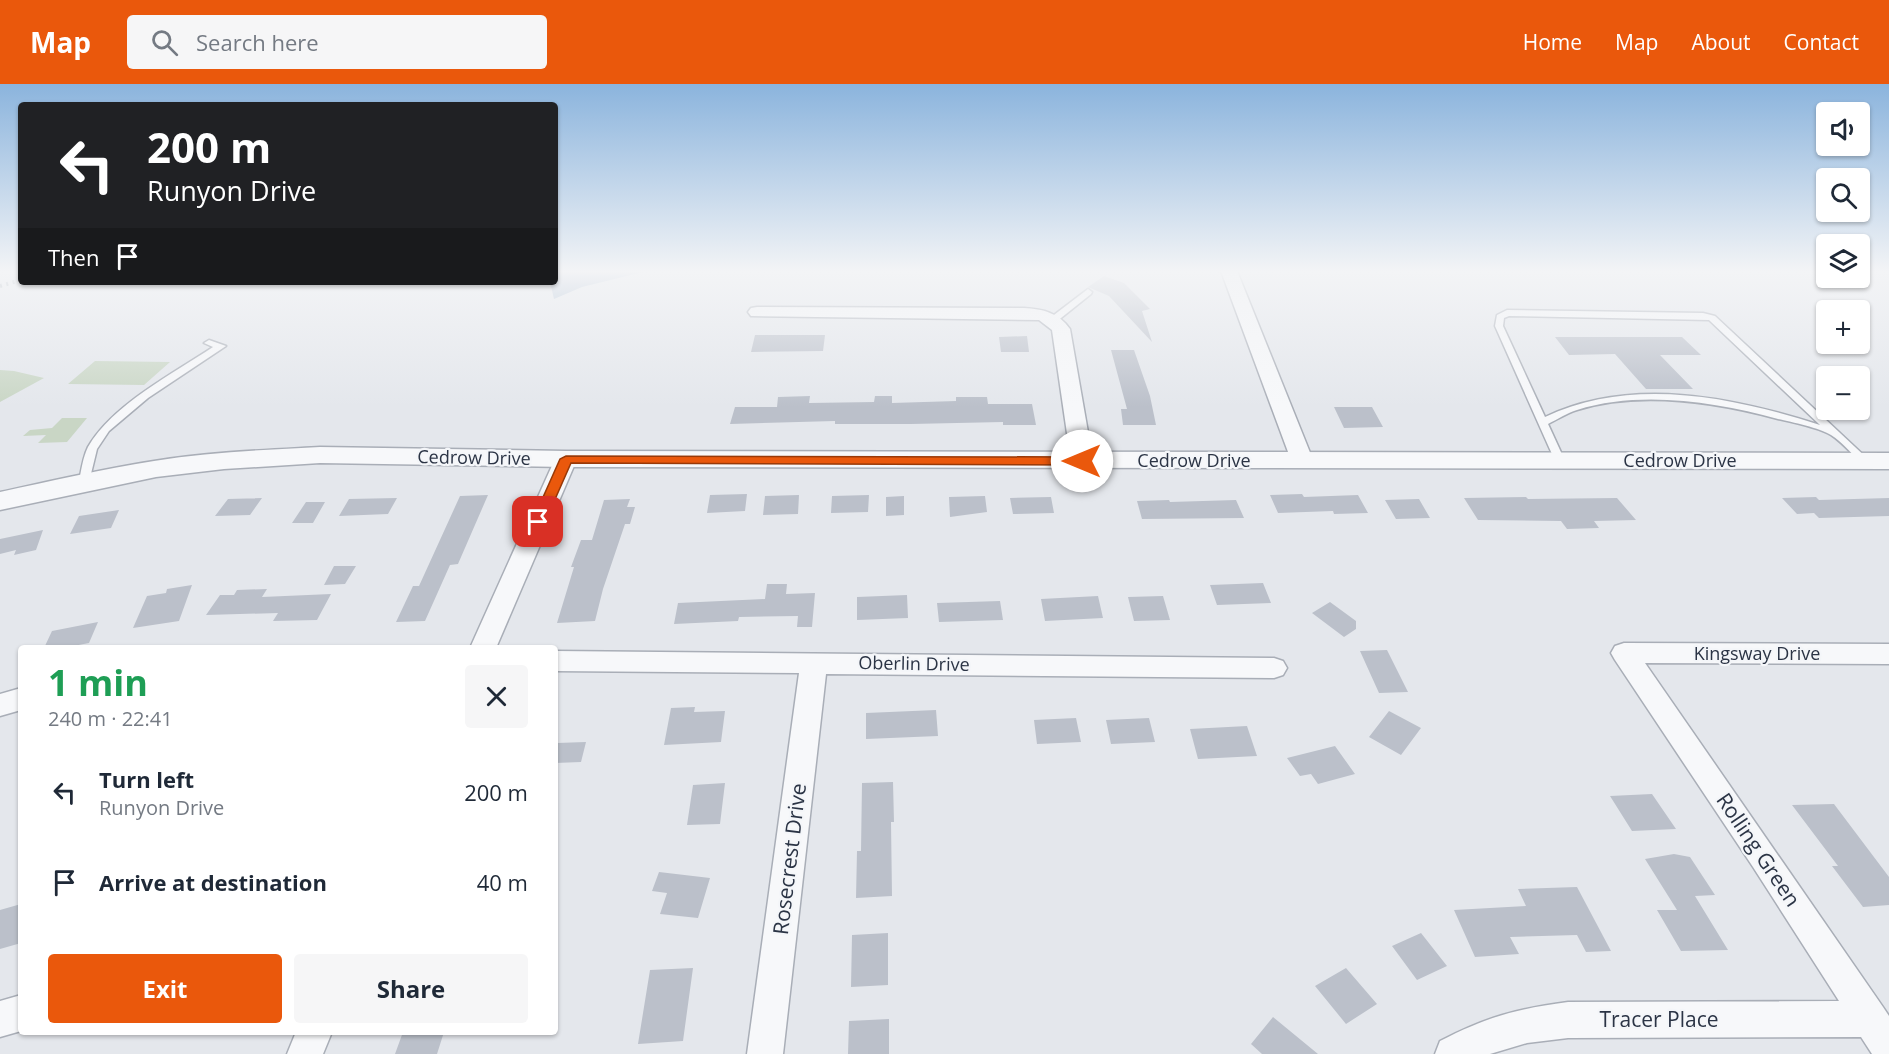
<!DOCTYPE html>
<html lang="en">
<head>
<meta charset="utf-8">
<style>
	:root { --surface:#fff; --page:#f6f6f7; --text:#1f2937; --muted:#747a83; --accent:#ea580c }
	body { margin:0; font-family:"Open Sans",sans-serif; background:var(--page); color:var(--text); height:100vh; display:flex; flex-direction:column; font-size:22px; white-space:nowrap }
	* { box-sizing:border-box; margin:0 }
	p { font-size:20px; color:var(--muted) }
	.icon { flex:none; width:33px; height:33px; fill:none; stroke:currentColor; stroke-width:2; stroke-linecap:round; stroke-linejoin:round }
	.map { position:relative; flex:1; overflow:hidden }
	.details { position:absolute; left:18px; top:561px; width:540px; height:390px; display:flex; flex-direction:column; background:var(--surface); border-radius:6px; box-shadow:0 2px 4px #0004 }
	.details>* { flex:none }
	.hud { position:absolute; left:18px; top:18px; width:540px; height:183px; border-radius:6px; box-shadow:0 2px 4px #0004; background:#202124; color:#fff; overflow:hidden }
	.buttons { position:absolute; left:1816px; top:18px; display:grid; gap:12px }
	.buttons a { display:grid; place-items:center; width:54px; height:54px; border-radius:6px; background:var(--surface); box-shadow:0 2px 4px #0004; font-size:30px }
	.pin { position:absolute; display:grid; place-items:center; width:51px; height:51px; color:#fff; margin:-26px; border-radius:12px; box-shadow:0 3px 9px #0006 }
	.me { position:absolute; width:66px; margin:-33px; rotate:270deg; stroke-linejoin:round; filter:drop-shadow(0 0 4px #0008) }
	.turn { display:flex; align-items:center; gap:21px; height:126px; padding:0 30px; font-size:27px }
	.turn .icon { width:78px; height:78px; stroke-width:2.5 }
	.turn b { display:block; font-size:42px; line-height:51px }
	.then { display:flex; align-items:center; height:57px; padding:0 30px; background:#0003; gap:12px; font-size:22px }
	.round { display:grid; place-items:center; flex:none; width:63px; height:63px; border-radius:6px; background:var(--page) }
	.summary { display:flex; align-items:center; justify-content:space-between; height:102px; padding:0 30px }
	h1 { font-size:36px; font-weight:700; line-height:45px; color:#1e9e55 }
	.button { display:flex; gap:12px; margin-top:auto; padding:12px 30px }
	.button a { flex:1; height:69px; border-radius:6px; background:var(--accent); color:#fff; font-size:24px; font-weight:700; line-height:69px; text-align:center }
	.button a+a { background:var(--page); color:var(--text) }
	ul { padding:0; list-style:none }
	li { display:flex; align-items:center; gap:18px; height:90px; padding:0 30px }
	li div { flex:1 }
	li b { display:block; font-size:22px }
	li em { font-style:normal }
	header { display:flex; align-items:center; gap:36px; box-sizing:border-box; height:84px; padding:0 30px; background:var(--accent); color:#fff }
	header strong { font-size:28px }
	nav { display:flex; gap:33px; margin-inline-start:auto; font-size:21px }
	.search { width:420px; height:54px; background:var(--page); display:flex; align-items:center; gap:15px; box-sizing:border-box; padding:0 21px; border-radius:6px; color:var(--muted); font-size:22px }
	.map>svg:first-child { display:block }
	.green { fill:#c9d6c5 }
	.water { fill:#9fb4cc }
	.building { fill:#bbc0ca }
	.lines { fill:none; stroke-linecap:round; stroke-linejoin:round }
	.service-casing { stroke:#a9aeb7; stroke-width:3 }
	.minor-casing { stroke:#a9aeb7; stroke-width:3 }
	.tertiary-casing { stroke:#a9aeb7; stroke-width:3 }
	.service { fill:#f7f8fa; fill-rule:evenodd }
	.minor { fill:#f7f8fa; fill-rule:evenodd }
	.tertiary { fill:#f7f8fa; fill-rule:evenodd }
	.rail { stroke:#7d8696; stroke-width:4; stroke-dasharray:2 4.5; stroke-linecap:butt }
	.route { fill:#ea580c; stroke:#983908; stroke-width:1.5 }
	.labels { text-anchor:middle; stroke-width:4.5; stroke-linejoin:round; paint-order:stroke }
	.street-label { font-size:18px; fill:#2b3445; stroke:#f4f6f9 }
	.near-street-label { font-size:21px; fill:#2b3445; stroke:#f4f6f9 }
</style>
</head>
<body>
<header>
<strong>Map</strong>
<div class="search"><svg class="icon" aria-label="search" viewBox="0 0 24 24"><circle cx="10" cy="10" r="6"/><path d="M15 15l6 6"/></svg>Search here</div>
<nav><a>Home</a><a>Map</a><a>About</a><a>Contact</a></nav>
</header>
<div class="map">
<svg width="1889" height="970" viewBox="0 0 1889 970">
	<rect width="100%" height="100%" fill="#e4e7ec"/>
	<path class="green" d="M95 277 170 278 144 301 68 300Z
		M0 286 14 287 44 294 0 318Z
		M62 334H87L67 358 38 359 46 351 23 352 30 346 52 344Z"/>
	<path class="water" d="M555 187H647L582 203 554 215 550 198H555Z"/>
	<path class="building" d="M1104 192 1124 199 1150 225 1142 227 1152 258 1109 212 1088 203Z
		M755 251H825L823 267 751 268Z
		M1027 252 1029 268H1001L999 253Z
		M1555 253H1682L1701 271H1660L1693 305H1646L1615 270 1569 271Z
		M1111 266H1134L1150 312 1156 341H1123L1121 325H1127Z
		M810 312 809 319 874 318 875 312H892V319L956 317V313H987L988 320H1032L1036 341H1003V338L911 340H835V337L730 340 735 323H777L778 313Z
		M1334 323H1372L1383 343 1344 344Z
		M747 410 745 427 707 429 710 411Z
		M1302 410 1304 413 1358 411 1368 429 1334 430 1333 427 1278 429 1270 411Z
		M488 411 458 480 450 481 425 537 396 538 413 502H419L460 412Z
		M799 411 798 430 763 431 765 412Z
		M869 411 868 428 831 429 832 412Z
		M904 412V431L886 432V413Z
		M985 412 987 428 950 433 949 413Z
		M1051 413 1054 429 1013 430 1010 414Z
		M1526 413 1528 415 1617 414 1636 436 1594 437 1599 444 1567 445 1561 437 1478 436 1464 414Z
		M1816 413 1819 416 1889 414V432L1819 434 1814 429 1797 430 1782 414Z
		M262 414 250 431 215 432 228 415Z
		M397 414 388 430 339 432 349 415Z
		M630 415 627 423H635L630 440H625L603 505 595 537 557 539 574 483H571L581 456H592L604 416Z
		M1419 415 1430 434 1396 435 1385 416Z
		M1169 416 1170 418 1236 416 1244 434 1142 435 1137 417Z
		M306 418H325L313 439H292Z
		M119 426 111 444 70 450 79 432Z
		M43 446 36 466 14 471 16 466 0 470V455Z
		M334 482H356L345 500 324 501Z
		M1263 499 1271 519 1217 521 1210 501Z
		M767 500H787L786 510 815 509 812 543H797L798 532 739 533 738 537 674 540 678 519 765 515Z
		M192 501 179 537 133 544 147 512 166 509 167 505Z
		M267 505 262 513 331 510 317 536 273 537 278 529 206 531 220 511H234L237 506Z
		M907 511 908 534 857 536V513Z
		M1098 512 1103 534 1045 537 1041 515Z
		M1163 512 1170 536 1134 537 1128 513Z
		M1000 517 1003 536 939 538 937 519Z
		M1330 518 1356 537V545L1344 553 1312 529Z
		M98 538 89 559 63 564H44L52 547Z
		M1387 566 1408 608 1379 609 1360 567Z
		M695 623 694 628 725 627 721 658 664 661 671 624Z
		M936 626 938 652 866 655V629Z
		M1389 627 1421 644 1401 671 1369 653Z
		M1076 634 1081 658 1037 660 1034 636Z
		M1149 634 1155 658 1111 660 1106 636Z
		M1247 642 1257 672 1198 675 1190 645Z
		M586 658 581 678 555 679 557 659Z
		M1335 662 1355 690 1318 700 1311 690 1300 692 1287 674Z
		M893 698 894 738H891L892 812 856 814 857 767H861L862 699Z
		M725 699 720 740 687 741 693 701Z
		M1652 710 1676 745 1632 747 1610 712Z
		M1834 720 1889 793V821L1863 823 1832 782H1838L1792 721Z
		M1674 770 1690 773 1715 811 1695 812 1728 866 1681 867 1657 826H1677L1645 775Z
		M659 788 710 794 698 834 660 830 667 809 652 807Z
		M1577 803 1611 867 1586 868 1577 851 1510 853 1519 870 1475 873 1454 826 1526 822 1518 805Z
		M21 820V859L0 865V826Z
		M888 849V901L851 903 852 851Z
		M1421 849 1447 882 1417 896 1392 862Z
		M693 884 683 957 638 960 650 886Z
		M1346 884 1377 920 1346 940 1315 902Z
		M1273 933 1318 970H1262L1251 960Z
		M889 935V970H848L849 937Z
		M403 948H444L437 970H395Z"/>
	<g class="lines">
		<g class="service-casing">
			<path id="service" d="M1088 205 1092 208 1091 210 1056 238H1050V234Z
				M1507 226 1703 229 1715 232 1870 377 1865 380 1861 379C1852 370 1842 358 1831 351 1820 344 1792 338 1778 335 1715 318 1641 306 1577 326 1567 329 1558 335 1548 340L1565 377 1560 380 1556 379 1495 242 1497 231ZM1509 232 1709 236 1820 341C1733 313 1631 292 1545 333L1503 242 1504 234Z
				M209 256 226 262 148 314 109 347 97 365 89 398 84 401 80 400 79 398C81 387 83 373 88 363 112 321 174 289 213 263L204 259Z"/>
		</g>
		<g class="minor-casing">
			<path id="minor" d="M1221 187H1237L1313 376 1310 381 1302 382 1294 381 1291 376Z
				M757 223 1024 224C1043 225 1059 229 1070 245L1093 377 1090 382 1082 383 1074 382 1071 377 1052 246 1039 236 751 232 748 228 751 224Z
				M566 369 574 370 577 375 496 564H470L555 375 558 370Z
				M1624 559 1889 560V580L1645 579 1883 923 1889 932V970H1872L1861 953 1568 954 1527 959 1490 970H1435L1440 957C1487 933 1515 925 1568 918L1839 917 1753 783 1615 576 1611 569 1615 562Z
				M555 567 1274 574 1283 577 1287 584 1283 591 1274 594 826 590 783 970H747L799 589 555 587Z
				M21 604V626L0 632V610Z
				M21 911V947L0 953V917Z
				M296 948H332L323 970H287Z"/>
		</g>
		<g class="tertiary-casing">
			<path id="tertiary" d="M320 363 566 367 1889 369V385L566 383 320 379 224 385 156 393 0 426V408C51 397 102 385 154 377 209 368 265 366 320 363Z"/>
		</g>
		<use href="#service" class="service"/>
		<use href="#minor" class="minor"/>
		<use href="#tertiary" class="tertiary"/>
		<path class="rail" d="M0 202 21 196"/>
	</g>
	<linearGradient id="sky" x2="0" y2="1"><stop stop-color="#8bb4dd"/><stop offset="0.58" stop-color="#f3f4f6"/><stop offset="1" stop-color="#f3f4f6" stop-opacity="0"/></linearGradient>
	<rect width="1889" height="323" fill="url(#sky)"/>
	<path class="route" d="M566 372 1082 373 1088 377 1082 381 571 379 545 438 543 441H534L532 438 560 375Z"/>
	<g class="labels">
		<g class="street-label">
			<text transform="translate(474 374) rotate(1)" y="6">Cedrow Drive</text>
			<text x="1194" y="383">Cedrow Drive</text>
			<text x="1680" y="383">Cedrow Drive</text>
			<text x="1757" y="576">Kingsway Drive</text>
			<text transform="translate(914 580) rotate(1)" y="6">Oberlin Drive</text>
		</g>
		<g class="near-street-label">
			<text transform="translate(1758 766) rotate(56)" y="7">Rolling Green</text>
			<text transform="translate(790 775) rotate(-83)" y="7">Rosecrest Drive</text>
			<text x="1659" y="943">Tracer Place</text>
		</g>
	</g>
</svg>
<div class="buttons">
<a><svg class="icon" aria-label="sound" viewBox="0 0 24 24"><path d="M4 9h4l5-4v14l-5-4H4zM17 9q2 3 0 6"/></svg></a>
<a><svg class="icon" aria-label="search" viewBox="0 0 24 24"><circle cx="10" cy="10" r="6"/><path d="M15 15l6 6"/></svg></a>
<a><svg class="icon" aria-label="layers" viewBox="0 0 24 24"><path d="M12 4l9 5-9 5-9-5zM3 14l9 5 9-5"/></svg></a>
<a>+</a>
<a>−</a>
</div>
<div class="pin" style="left:538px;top:438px;background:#d93025"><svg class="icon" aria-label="arrive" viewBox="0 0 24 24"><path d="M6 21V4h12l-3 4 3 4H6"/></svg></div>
<svg class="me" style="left:1082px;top:377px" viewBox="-20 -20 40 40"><circle r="19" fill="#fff"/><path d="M0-13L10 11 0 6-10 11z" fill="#ea580c"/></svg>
<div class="hud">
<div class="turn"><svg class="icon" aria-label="left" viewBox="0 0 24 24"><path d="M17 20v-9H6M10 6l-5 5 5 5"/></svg><div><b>200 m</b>Runyon Drive</div></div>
<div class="then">Then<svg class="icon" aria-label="arrive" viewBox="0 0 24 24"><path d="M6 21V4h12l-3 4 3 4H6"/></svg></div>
</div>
<section class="details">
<div class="summary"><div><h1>1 min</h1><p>240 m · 22:41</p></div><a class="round"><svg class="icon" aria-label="close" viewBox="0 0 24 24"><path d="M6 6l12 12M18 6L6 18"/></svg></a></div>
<ul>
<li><svg class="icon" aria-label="left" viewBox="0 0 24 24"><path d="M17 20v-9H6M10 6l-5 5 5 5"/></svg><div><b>Turn left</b><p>Runyon Drive</p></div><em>200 m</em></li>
<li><svg class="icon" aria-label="arrive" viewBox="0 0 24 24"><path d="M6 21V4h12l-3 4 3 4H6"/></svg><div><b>Arrive at destination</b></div><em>40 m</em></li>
</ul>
<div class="button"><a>Exit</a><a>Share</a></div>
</section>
</div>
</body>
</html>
